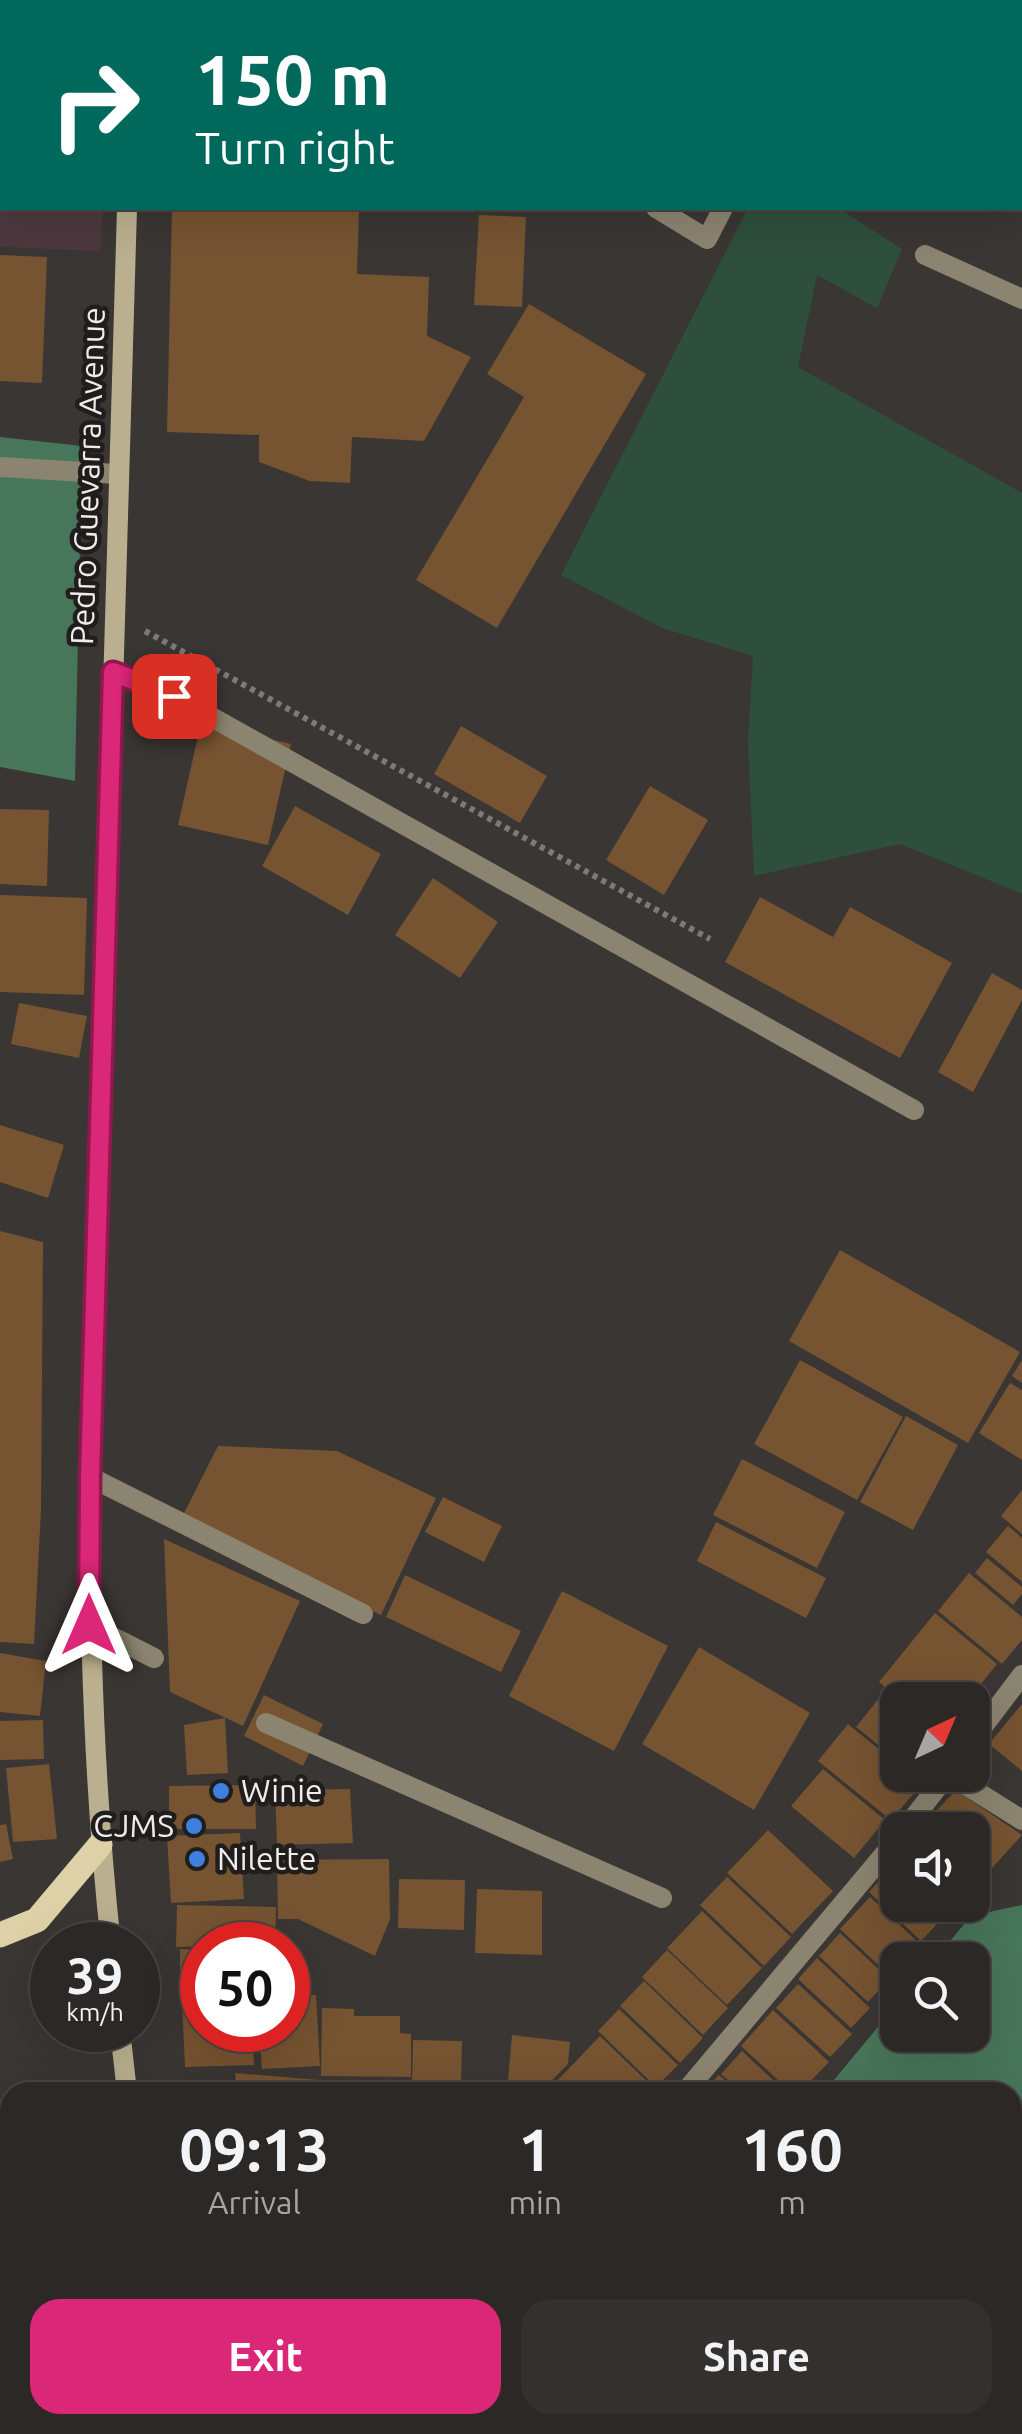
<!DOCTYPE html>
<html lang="en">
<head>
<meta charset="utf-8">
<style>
	:root { --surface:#2c2826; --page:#34302e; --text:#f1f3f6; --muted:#a6a6a7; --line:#484443; --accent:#db2777 }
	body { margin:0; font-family:Ubuntu,sans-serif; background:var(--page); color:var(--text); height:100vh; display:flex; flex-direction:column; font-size:38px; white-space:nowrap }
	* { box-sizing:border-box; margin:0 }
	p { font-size:32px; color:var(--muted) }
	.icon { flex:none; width:55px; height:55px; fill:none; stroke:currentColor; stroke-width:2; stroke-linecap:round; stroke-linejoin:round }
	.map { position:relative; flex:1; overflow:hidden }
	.sheet { position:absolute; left:0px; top:2082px; width:1022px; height:352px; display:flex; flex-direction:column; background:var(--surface); border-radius:30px 30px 0 0; box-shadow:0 10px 40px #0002,0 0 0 2px var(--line) }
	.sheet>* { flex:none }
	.guide { position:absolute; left:0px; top:0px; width:1022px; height:210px; box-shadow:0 10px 40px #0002,0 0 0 2px var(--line); background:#00695c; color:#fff; overflow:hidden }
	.needle { width:65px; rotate:44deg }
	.controls { position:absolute; left:880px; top:1682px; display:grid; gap:20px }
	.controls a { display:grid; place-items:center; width:110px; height:110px; border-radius:20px; background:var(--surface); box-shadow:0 10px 40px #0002,0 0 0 2px var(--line); font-size:50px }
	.speed { position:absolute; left:30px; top:1922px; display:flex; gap:20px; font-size:50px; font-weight:700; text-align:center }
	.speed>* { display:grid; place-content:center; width:130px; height:130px; border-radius:50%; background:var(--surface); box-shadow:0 10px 40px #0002,0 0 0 2px var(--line); line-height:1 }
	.speed small { font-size:25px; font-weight:400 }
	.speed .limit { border:15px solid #d22; background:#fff; color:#111 }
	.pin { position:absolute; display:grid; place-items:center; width:85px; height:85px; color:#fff; margin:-42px; border-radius:20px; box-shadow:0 5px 15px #0006 }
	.me { position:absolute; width:110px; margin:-55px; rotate:0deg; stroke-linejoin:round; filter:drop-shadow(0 0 8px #0008) }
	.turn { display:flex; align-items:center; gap:35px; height:210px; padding:0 30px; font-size:45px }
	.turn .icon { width:130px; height:130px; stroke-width:2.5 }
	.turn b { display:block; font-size:70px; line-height:85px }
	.eta { display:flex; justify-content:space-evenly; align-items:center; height:170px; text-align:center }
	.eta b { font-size:60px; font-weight:700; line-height:70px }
	.button { display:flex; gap:20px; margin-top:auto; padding:20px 30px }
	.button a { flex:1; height:115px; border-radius:30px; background:var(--accent); color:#fff; font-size:40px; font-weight:700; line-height:115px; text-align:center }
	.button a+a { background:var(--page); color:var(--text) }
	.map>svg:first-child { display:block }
	.education { fill:#4c383e }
	.green { fill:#2e4f3b }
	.forest { fill:#48765a }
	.building { fill:#765331 }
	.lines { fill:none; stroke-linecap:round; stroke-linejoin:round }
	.path { stroke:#7d7a77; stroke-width:6; stroke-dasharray:5 5; stroke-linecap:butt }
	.lane { stroke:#8b8470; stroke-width:20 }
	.street { stroke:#8b8470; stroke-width:20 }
	.secondary { stroke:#bab08f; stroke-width:20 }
	.primary { stroke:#dfd1a7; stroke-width:25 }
	.route-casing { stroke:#8e194d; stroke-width:25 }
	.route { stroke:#db2777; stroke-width:18 }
	.shop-dot { fill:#3f7fe0; stroke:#201e1d; stroke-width:4 }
	.labels { text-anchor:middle; stroke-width:9; stroke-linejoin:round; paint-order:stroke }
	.street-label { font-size:32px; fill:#efeceb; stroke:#201e1d }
	.poi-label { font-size:32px; fill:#efeceb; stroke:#201e1d; text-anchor:start }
</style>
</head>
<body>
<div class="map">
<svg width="1022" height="2434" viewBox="0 0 1022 2434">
	<rect width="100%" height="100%" fill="#3a3633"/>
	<path class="education" d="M0 0H110L2 2V208H103L101 251 0 247Z"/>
	<path class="green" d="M418 0H574L422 2Z
		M748 208H838L902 249 877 308 817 275 798 367 1022 493V894L900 844 754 876 748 742 753 656 662 628 561 575Z"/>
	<path class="forest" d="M0 437 82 446 75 781 0 767Z
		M1022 1905V2434H808L810 2425H1012V2092H824L897 2004 898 2035H972V1960H934L971 1916Z"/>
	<path class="building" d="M172 208H359L357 274 429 277 427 336 471 357 424 441 352 437 350 483 310 481 259 462V435L167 432Z
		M479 215 526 217 522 307 474 305Z
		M0 255 47 257 42 383 0 381Z
		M529 304 646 374 497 628 416 580 524 397 487 374Z
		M201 723 291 744 268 845 178 825Z
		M461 726 547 776 520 823 434 774Z
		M650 786 708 820 664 895 606 860Z
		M295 806 381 854 348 915 262 866Z
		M0 809 49 810 47 886 0 884Z
		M433 878 498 922 460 978 395 935Z
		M0 895 87 898 84 995 0 992Z
		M760 897 833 937 850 907 952 963 900 1058 725 962Z
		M992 973 1022 990V1000L973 1092 938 1072Z
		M19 1003 87 1016 79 1058 11 1044Z
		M0 1125 64 1145 48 1198 0 1182Z
		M0 1231 43 1242 41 1510 34 1644 0 1642Z
		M840 1250 1020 1352 968 1443 789 1341Z
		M800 1360 903 1417 857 1500 754 1444Z
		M1022 1360V1383L1012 1376Z
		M1010 1383 1022 1390V1460L979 1433Z
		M906 1416 958 1445 913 1530 860 1502Z
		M218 1446 337 1451 436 1498 381 1615 181 1519Z
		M742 1459 845 1512 817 1568 713 1515Z
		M1022 1490V1534L1001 1516Z
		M443 1497 502 1526 484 1562 425 1532Z
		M716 1522 826 1578 806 1618 697 1561Z
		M1008 1526 1022 1538V1582L986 1552Z
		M164 1539 300 1601 243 1726 170 1692Z
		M987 1558 1022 1587V1594L1013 1605 975 1573Z
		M969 1573 1022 1617V1640L1002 1664 938 1611Z
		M405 1575 521 1631 501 1672 386 1617Z
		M562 1591 668 1646 614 1751 509 1696Z
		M935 1613 997 1664 968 1700H901L879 1682Z
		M699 1647 810 1713 754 1810 642 1744Z
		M0 1653 46 1661 40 1716 0 1712Z
		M884 1692 898 1703V1761L856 1727Z
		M264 1695 323 1724 303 1766 244 1736Z
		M1022 1704V1771L989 1744Z
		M225 1718 228 1773 187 1775 184 1725Z
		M43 1720 44 1759 0 1760V1721Z
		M848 1724 898 1765V1775H910L921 1785 891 1820 818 1761Z
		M49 1764 57 1839 13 1842 6 1768Z
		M823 1769 885 1820 854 1858 791 1806Z
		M255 1785 256 1829H169V1786Z
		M350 1789 353 1843 277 1845 275 1790Z
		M956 1790 1022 1835 972 1890V1830H918Z
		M6 1824 13 1859 0 1862V1825Z
		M768 1830 833 1891 792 1934 727 1873Z
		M240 1833 244 1899 171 1903 167 1836Z
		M389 1859 390 1919 375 1956 298 1919H278L277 1860Z
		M898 1861V1905H955L921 1941 869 1892Z
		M727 1877 791 1937 764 1966 700 1905Z
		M399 1879 465 1880 464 1930 398 1928Z
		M477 1889 542 1891V1955L475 1953Z
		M870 1897 919 1943 903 1960H898V1966L889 1975 840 1929Z
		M177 1905 276 1907 275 1945 176 1947Z
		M702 1911 762 1968 727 2005 667 1948Z
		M840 1933 889 1979 868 2002 819 1956Z
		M180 1949 202 1950V1998L180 1997Z
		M667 1950 728 2008 703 2035 642 1977Z
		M817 1958 870 2008 851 2028 798 1979Z
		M644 1981 703 2038 680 2063 620 2006Z
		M798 1984 852 2034 830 2057 776 2008Z
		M316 1995 320 2066 262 2069 259 2030H288V1996Z
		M202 2000V2030H253L254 2065 185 2067 182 2001Z
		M322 2008 354 2009V2016H400V2033L411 2034V2077L321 2076Z
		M619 2009 678 2065 656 2087 598 2031Z
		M773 2010 829 2062 800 2092H791L741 2046Z
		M512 2035 570 2042 568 2064 540 2092H507Z
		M600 2036 657 2091 655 2092H568L556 2082Z
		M413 2040 462 2041 461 2085 412 2084Z
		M742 2051 786 2092H742L721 2074Z
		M235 2073 331 2081 330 2092H237Z
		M719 2075 739 2092H703Z
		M10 2272V2314L0 2317V2275Z
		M10 2321V2361L0 2364V2324Z
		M292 2425H338L348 2434H302Z
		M344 2425H383L374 2434H354Z
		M453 2425H480L471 2434H462Z"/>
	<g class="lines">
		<path class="path" d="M145 631 710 939"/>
		<path class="lane" d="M74 2 80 0
			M0 13H2
			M0 467 117 474
			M113 673 174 696 914 1110
			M90 1477 363 1614
			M89 1625 154 1658
			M266 1723 662 1898
			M950 1775 1022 1820
			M425 2425 441 2434
			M603 2434 619 2425"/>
		<path class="street" d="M670 2V0
			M827 2 828 0
			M656 208 707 239 723 208
			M925 255 1022 299
			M972 1741 1022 1675
			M904 1830 947 1775
			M685 2092 898 1838
			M0 2256 10 2253
			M400 2434 407 2425"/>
		<path class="secondary" d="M135 2V0
			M111 1945C94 1789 89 1634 90 1477L127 208
			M120 2030 127 2092"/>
		<path class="primary" d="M0 1935 37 1920 100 1845
			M0 2133 10 2151
			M165 2425 171 2434"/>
	</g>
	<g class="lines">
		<g class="route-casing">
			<path id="route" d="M89 1625 90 1477 113 672 174 696"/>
		</g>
		<use href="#route" class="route"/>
	</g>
	<g class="shop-dot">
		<circle cx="221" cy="1791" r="10"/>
		<circle cx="194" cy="1826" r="10"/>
		<circle cx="197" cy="1859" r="10"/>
	</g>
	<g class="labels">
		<g class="street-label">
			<text transform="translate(88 476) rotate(-88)" y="11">Pedro Guevarra Avenue</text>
		</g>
		<g class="poi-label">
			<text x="241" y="1802">Winie</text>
			<text x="174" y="1837" text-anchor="end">CJMS</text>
			<text x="217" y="1870">Nilette</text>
		</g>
	</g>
</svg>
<div class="controls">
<a><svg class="needle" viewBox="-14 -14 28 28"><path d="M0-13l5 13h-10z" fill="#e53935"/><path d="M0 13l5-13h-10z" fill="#a6a6a7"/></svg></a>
<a><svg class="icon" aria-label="sound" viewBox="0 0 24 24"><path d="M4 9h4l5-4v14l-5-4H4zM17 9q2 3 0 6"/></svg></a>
<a><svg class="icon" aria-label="search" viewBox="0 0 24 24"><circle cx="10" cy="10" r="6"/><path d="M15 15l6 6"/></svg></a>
</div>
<div class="speed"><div>39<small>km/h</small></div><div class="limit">50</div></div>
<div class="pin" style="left:174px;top:696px;background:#d93025"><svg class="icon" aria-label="arrive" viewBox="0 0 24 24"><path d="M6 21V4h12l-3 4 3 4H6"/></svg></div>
<svg class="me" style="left:89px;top:1625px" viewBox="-20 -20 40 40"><path d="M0-17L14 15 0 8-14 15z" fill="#db2777" stroke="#fff" stroke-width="4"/></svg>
<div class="guide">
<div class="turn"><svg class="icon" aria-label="right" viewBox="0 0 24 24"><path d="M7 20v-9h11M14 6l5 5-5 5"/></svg><div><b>150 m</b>Turn right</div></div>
</div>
<section class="sheet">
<div class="eta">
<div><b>09:13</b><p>Arrival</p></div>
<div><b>1</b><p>min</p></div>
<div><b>160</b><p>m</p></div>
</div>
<div class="button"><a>Exit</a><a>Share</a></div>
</section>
</div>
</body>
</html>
